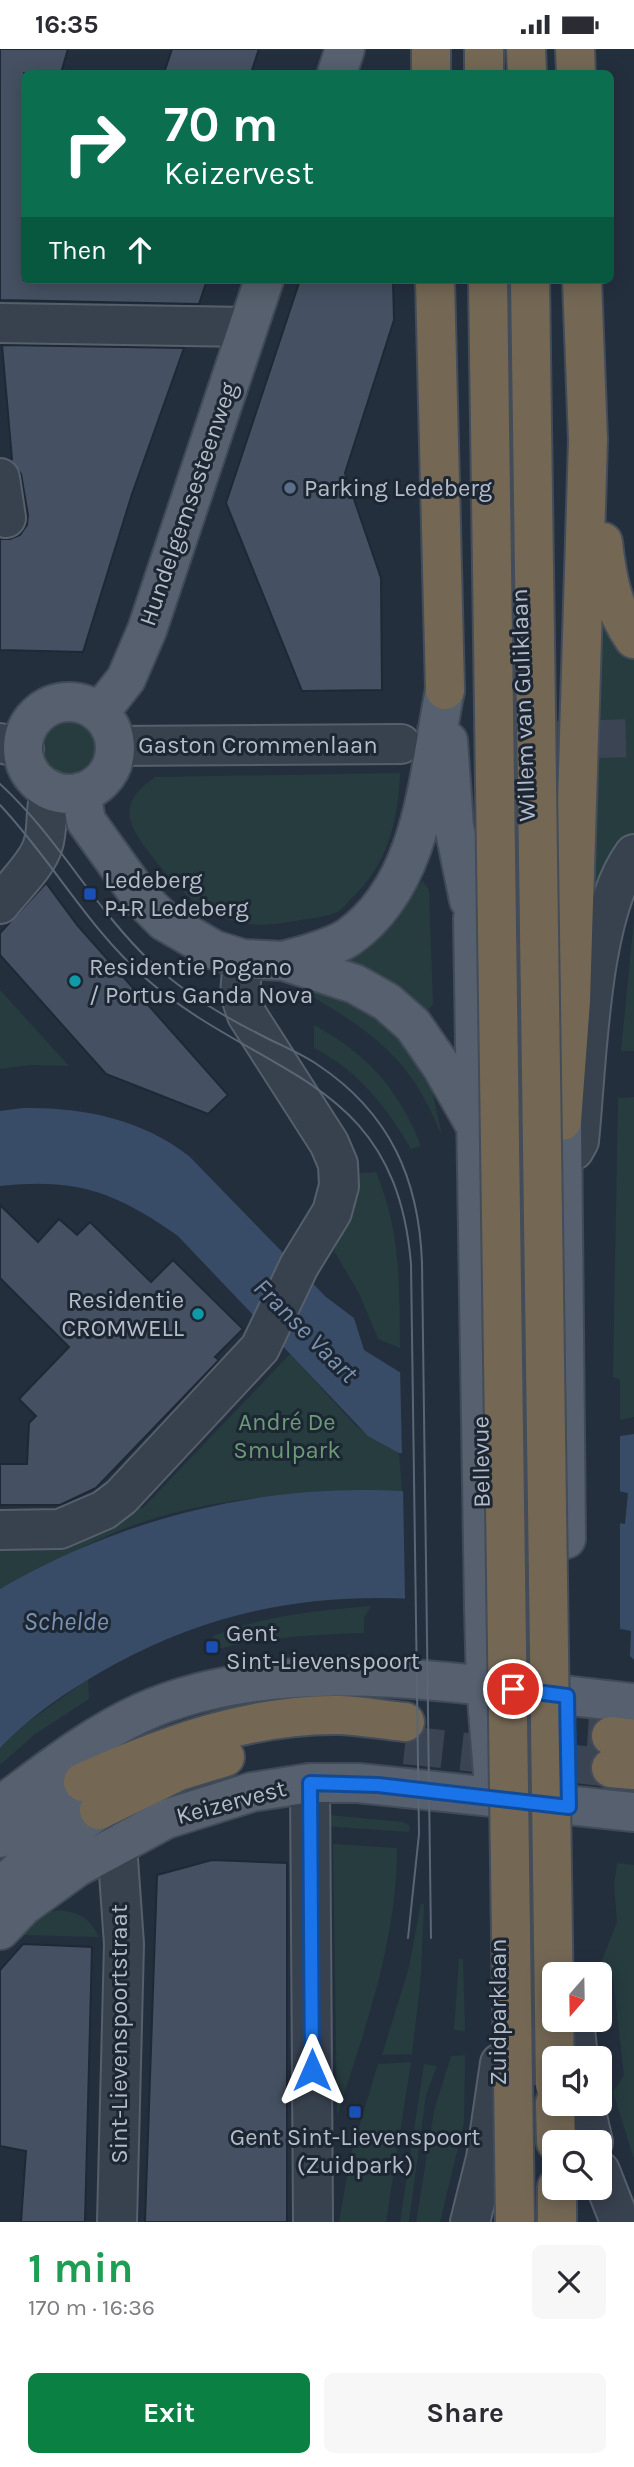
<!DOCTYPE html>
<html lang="en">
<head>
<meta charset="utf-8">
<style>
	:root { --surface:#fff; --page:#f7f7f7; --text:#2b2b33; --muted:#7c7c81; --accent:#0b8043 }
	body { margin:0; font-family:Karla,sans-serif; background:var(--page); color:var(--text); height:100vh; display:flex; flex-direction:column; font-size:26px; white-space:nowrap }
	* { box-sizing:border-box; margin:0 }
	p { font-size:23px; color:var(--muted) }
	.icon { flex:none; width:38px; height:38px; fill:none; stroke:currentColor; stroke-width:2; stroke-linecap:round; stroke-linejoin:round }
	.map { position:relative; height:2173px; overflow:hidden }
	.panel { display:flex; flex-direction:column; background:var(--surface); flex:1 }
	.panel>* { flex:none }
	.hud { position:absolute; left:21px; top:21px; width:593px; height:214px; border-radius:10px; box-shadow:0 4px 18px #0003; background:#0b6e4f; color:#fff; overflow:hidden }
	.needle { width:46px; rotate:200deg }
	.tools { position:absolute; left:542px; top:1913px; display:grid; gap:14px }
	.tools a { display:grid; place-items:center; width:70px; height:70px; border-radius:10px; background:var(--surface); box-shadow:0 4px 18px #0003; font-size:35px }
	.pin { position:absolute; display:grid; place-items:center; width:60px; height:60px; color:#fff; margin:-30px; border:4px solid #fff; border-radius:50%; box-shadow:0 2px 7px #0007 }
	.me { position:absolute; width:77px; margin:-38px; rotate:0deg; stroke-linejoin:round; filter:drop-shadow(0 0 5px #0008) }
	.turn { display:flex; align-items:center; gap:24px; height:147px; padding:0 28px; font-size:32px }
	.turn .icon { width:91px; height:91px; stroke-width:2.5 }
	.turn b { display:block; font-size:49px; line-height:60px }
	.then { display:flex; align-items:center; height:66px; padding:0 28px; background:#0003; gap:14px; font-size:26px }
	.round { display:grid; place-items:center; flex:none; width:74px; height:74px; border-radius:10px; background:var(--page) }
	.head { display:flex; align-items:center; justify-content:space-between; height:119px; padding:0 28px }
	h1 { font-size:42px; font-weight:700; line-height:52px; color:#1e9e55 }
	.cta { display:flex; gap:14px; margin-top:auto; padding:14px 28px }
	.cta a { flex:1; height:80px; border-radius:10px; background:var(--accent); color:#fff; font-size:28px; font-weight:700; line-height:80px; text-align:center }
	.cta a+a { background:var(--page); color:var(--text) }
	.status { display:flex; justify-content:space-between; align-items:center; height:49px; padding:0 35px; background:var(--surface); direction:ltr }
	.status svg { height:19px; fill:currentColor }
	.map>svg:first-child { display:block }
	.green { fill:#263c3f }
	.water { fill:#394c67 }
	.pier { fill:#242f3e }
	.building { fill:#455162; stroke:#1f2835; stroke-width:2 }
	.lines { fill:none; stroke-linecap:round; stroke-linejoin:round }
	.minor-tunnel { stroke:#3a4453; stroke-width:38; stroke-dasharray:38 19; stroke-linecap:butt }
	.highway-tunnel { stroke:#3a4453; stroke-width:38; stroke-dasharray:38 19; stroke-linecap:butt }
	.minor-casing { stroke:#565f6c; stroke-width:42 }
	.major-casing { stroke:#414a57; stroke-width:42 }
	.highway-casing { stroke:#434c59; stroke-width:42 }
	.minor { stroke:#38414e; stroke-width:38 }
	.major { stroke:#56606e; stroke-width:38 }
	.highway { stroke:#746855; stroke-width:38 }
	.tram { stroke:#5a6575; stroke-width:2 }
	.highway-bridge-casing { stroke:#434c59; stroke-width:42; stroke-linecap:butt }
	.highway-bridge { stroke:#746855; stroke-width:38 }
	.route-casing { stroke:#114b97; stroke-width:18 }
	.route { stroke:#1a73e8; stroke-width:12 }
	.service-dot { fill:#5c6f8a; stroke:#1d2633; stroke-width:2.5 }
	.transit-dot { fill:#1a4fb4; stroke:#1d2633; stroke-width:2.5 }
	.culture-dot { fill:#0f9aa8; stroke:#1d2633; stroke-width:2.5 }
	.labels { text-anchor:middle; stroke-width:6; stroke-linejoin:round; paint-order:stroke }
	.poi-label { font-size:24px; fill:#b4bcc9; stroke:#1d2633; text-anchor:start }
	.street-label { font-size:24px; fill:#b4bcc9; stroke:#1d2633 }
	.park-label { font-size:24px; fill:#6b9a76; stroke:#1d2633 }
	.water-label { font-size:26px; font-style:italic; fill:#7c92b1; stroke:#1d2633 }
</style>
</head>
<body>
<div class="status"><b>16:35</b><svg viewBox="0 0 49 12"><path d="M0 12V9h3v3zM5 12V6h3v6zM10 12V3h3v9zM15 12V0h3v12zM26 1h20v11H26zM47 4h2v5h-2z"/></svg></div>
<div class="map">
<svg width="634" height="2173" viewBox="0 0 634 2173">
	<rect width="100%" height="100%" fill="#242f3e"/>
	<path class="green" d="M603 566 634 609V784L593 855Z
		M39 699a30 30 0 1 1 60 0a30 30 0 1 1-60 0Z
		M400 724C398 772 388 815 352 849 348 853 342 861 337 863 325 869 307 869 295 872 225 886 192 859 151 806 127 775 116 755 155 728Z
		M423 832 429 841 433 955 426 964 402 940 346 910Z
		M634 870V1002H621Z
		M313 933 385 960 430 1031 442 1087C412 1013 380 988 313 948Z
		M0 941 69 1017 30 1016 0 1020Z
		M314 976C368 1005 399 1041 421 1097L411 1100C387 1059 358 1021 314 999Z
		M634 1048V1368L620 1371V1331L613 1328 618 1049Z
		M376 1123C402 1185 399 1238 400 1299L378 1290 359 1244 334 1202 336 1197 332 1190 350 1125Z
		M290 1305 357 1378 399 1404 402 1442C307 1443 210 1446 121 1481 80 1498 40 1520 0 1540V1491L132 1453 142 1460Z
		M371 1557 364 1569V1584C314 1585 266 1589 217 1600L213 1587C265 1566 317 1562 371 1557Z
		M88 1630 89 1650 34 1686 0 1716V1699L13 1684Z
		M330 1766 403 1773 410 1777 409 1783 323 1777 326 1768Z
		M333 1795 397 1799C397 1893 365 1979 337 2067Z
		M617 1814 634 1816V2110L613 2043 624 2026 613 1929 602 1911 617 1873 614 1836Z
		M421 1854 424 1856 421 1927 412 2005 382 2006 409 1918Z
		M60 1861C80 1864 90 1869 99 1888L20 1886 50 1863Z
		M459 1910H463L465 1982 454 1981Z
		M465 2006 464 2074 440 2173H416L434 2062 451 2007Z
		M411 2013 386 2173H339L351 2105 378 2015Z
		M424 2015 437 2017 426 2046 409 2173H400Z"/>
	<path class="water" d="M23 1059C82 1058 142 1070 189 1107L326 1248 354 1269 364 1301 475 1370 614 1388 634 1385V1611L630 1607 631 1582C447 1544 288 1521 115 1615 75 1637 32 1665 0 1699V1540C122 1469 259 1435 400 1442 424 1443 449 1449 474 1452 524 1460 575 1468 625 1475L628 1444 434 1406 399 1404 368 1387 178 1187C115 1143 78 1129 0 1137V1062Z"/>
	<path class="pier" d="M400 1319 477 1367 620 1384V1446L433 1410 402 1408Z
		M403 1438 620 1471V1583L534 1566 405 1551Z"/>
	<path class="building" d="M0 0H68L61 24H24V231H207L199 255 0 251Z
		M172 0H259L251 24H164Z
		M300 231H393L394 271 345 424 381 529 382 641 302 642 226 454Z
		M2 296 184 299 132 445 83 603 0 601V490H10L20 486 27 476 28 466 21 425 10 410H12Z
		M46 834 78 877 228 1046 208 1065 106 1025 0 906V884Z
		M0 1156 38 1193 59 1170 77 1186 90 1173 151 1233 173 1211 243 1280 215 1308 219 1311 96 1439 60 1456H0V1415H27L29 1374 36 1367 19 1350 69 1298 0 1229Z
		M212 1811 287 1814V2173H145L157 1826Z
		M23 1895 92 1898 85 2173H21L26 2102 0 2097V1921Z"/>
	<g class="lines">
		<path class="minor-tunnel" d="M417 695 634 689"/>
		<path class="highway-tunnel" d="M474 1678 611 1687
			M405 1696 611 1719"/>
		<g class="minor-casing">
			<path id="minor" d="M0 274 248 278
				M0 429 6 469
				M0 694 24 700
				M116 697 401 695
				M0 855C13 838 37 816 43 796 49 777 44 760 51 741
				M574 1101 579 1092C587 1014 589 866 634 805
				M0 1481 60 1480 104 1461 121 1448 260 1299 299 1217 332 1163 339 1137 338 1115 329 1094 247 966 240 945 243 910
				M310 1734 313 2173
				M574 1970 578 2009
				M584 2054 593 2093
				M600 2122 620 2173
				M117 2173 124 1895 117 1796
				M470 2173 486 2109 500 2014"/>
		</g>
		<g class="major-casing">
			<path id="major" d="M337 24 345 0
				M508 231 514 421
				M23 699a46 46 0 1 1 92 0a46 46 0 1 1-92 0Z
				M99 664 126 630 147 581 264 231
				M448 692 454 777 469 851
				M81 743 86 772 142 850 164 872 214 901 243 910 284 912 355 935 387 953 413 976 442 1018 474 1074
				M486 796 473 870 484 1559 486 1637 493 1725
				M284 912C304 906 331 900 349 888 425 834 428 725 445 641
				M542 1046 562 1072 566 1490
				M0 1757C46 1723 89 1688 141 1664 287 1598 481 1639 634 1654
				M0 1789 83 1733
				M0 1839 53 1791 99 1761
				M0 1881 23 1857 77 1818 166 1770 252 1743 310 1734H358L634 1763"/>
		</g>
		<g class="highway-casing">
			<path id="highway" d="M431 0V24
				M484 0V24
				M526 0 527 24
				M575 0 576 24
				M435 231 445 641
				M603 493C607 530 612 558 634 590
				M562 1072 571 952 588 391 582 231
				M611 1687 634 1690
				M611 1719 634 1721
				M83 1733C164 1697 251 1664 341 1666 362 1667 384 1671 405 1673
				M99 1761 179 1722 225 1708
				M555 2054 556 2093
				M557 2138V2173"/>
		</g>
		<use href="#minor" class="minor"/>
		<use href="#major" class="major"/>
		<use href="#highway" class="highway"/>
		<path class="tram" d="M0 735C58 788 94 859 151 913 182 942 219 965 257 984 277 995 299 1003 318 1016 390 1064 419 1130 422 1214L431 1889
			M0 756C51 810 87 877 143 927 261 1031 395 1024 411 1215L419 1785 408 1889"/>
		<g class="highway-bridge-casing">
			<path id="highway-bridge" d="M488 231 515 2173
				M530 231 555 2036"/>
		</g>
		<use href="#highway-bridge" class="highway-bridge"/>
	</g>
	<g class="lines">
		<g class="route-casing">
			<path id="route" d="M312 2021 310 1734 378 1736 569 1758 567 1647 513 1640"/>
		</g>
		<use href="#route" class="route"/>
	</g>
	<circle class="service-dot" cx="290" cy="439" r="7"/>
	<g class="transit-dot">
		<rect x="83" y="838" width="14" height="14" rx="3.5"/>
		<rect x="205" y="1591" width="14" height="14" rx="3.5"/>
		<rect x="348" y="2056" width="14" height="14" rx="3.5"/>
	</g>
	<g class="culture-dot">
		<circle cx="75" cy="932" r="7"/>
		<circle cx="198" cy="1265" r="7"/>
	</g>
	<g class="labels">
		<g class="poi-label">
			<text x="304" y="447">Parking Ledeberg</text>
			<text x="104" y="839">Ledeberg<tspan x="104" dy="28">P+R Ledeberg</tspan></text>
			<text x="89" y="926">Residentie Pogano<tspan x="89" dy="28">/ Portus Ganda Nova</tspan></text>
			<text x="184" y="1259" text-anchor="end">Residentie<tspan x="184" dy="28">CROMWELL</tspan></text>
			<text x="226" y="1592">Gent<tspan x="226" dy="28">Sint-Lievenspoort</tspan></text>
			<text x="355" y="2096" text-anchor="middle">Gent Sint-Lievenspoort<tspan x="355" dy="28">(Zuidpark)</tspan></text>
		</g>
		<g class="street-label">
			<text transform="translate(188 455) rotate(-71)" y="8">Hundelgemsesteenweg</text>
			<text transform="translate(523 656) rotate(-92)" y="8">Willem van Guliklaan</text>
			<text x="258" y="704">Gaston Crommenlaan</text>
			<text transform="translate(481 1413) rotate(-91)" y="8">Bellevue</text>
			<text transform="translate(231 1753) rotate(-15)" y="8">Keizervest</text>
			<text transform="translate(498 1963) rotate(-90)" y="8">Zuidparklaan</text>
			<text transform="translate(119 1985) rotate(-90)" y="8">Sint-Lievenspoortstraat</text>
		</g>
		<g class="park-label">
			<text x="287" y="1381">André De<tspan x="287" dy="28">Smulpark</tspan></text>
		</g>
		<g class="water-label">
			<text transform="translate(306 1281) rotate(45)" y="9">Franse Vaart</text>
			<text x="66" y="1581">Schelde</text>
		</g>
	</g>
</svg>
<div class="tools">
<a><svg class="needle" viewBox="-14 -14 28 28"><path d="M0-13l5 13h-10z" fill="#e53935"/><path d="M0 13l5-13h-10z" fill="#7c7c81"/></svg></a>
<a><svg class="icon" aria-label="sound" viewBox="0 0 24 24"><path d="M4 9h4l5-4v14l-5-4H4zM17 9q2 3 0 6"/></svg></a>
<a><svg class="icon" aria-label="search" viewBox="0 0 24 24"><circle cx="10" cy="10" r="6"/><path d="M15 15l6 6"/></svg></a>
</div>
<div class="pin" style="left:513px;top:1640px;background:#d93025"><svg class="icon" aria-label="arrive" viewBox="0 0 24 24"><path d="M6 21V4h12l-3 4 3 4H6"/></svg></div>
<svg class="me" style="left:312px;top:2021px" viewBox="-20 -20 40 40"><path d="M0-17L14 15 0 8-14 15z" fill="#1a73e8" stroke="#fff" stroke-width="4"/></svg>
<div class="hud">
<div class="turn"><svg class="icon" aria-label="right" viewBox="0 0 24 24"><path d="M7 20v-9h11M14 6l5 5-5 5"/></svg><div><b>70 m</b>Keizervest</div></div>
<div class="then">Then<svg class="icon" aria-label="ahead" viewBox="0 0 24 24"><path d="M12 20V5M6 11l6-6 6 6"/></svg></div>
</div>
</div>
<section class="panel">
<div class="head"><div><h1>1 min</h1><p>170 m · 16:36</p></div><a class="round"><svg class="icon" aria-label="close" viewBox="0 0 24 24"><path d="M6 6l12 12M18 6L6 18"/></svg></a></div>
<div class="cta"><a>Exit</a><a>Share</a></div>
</section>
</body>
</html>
